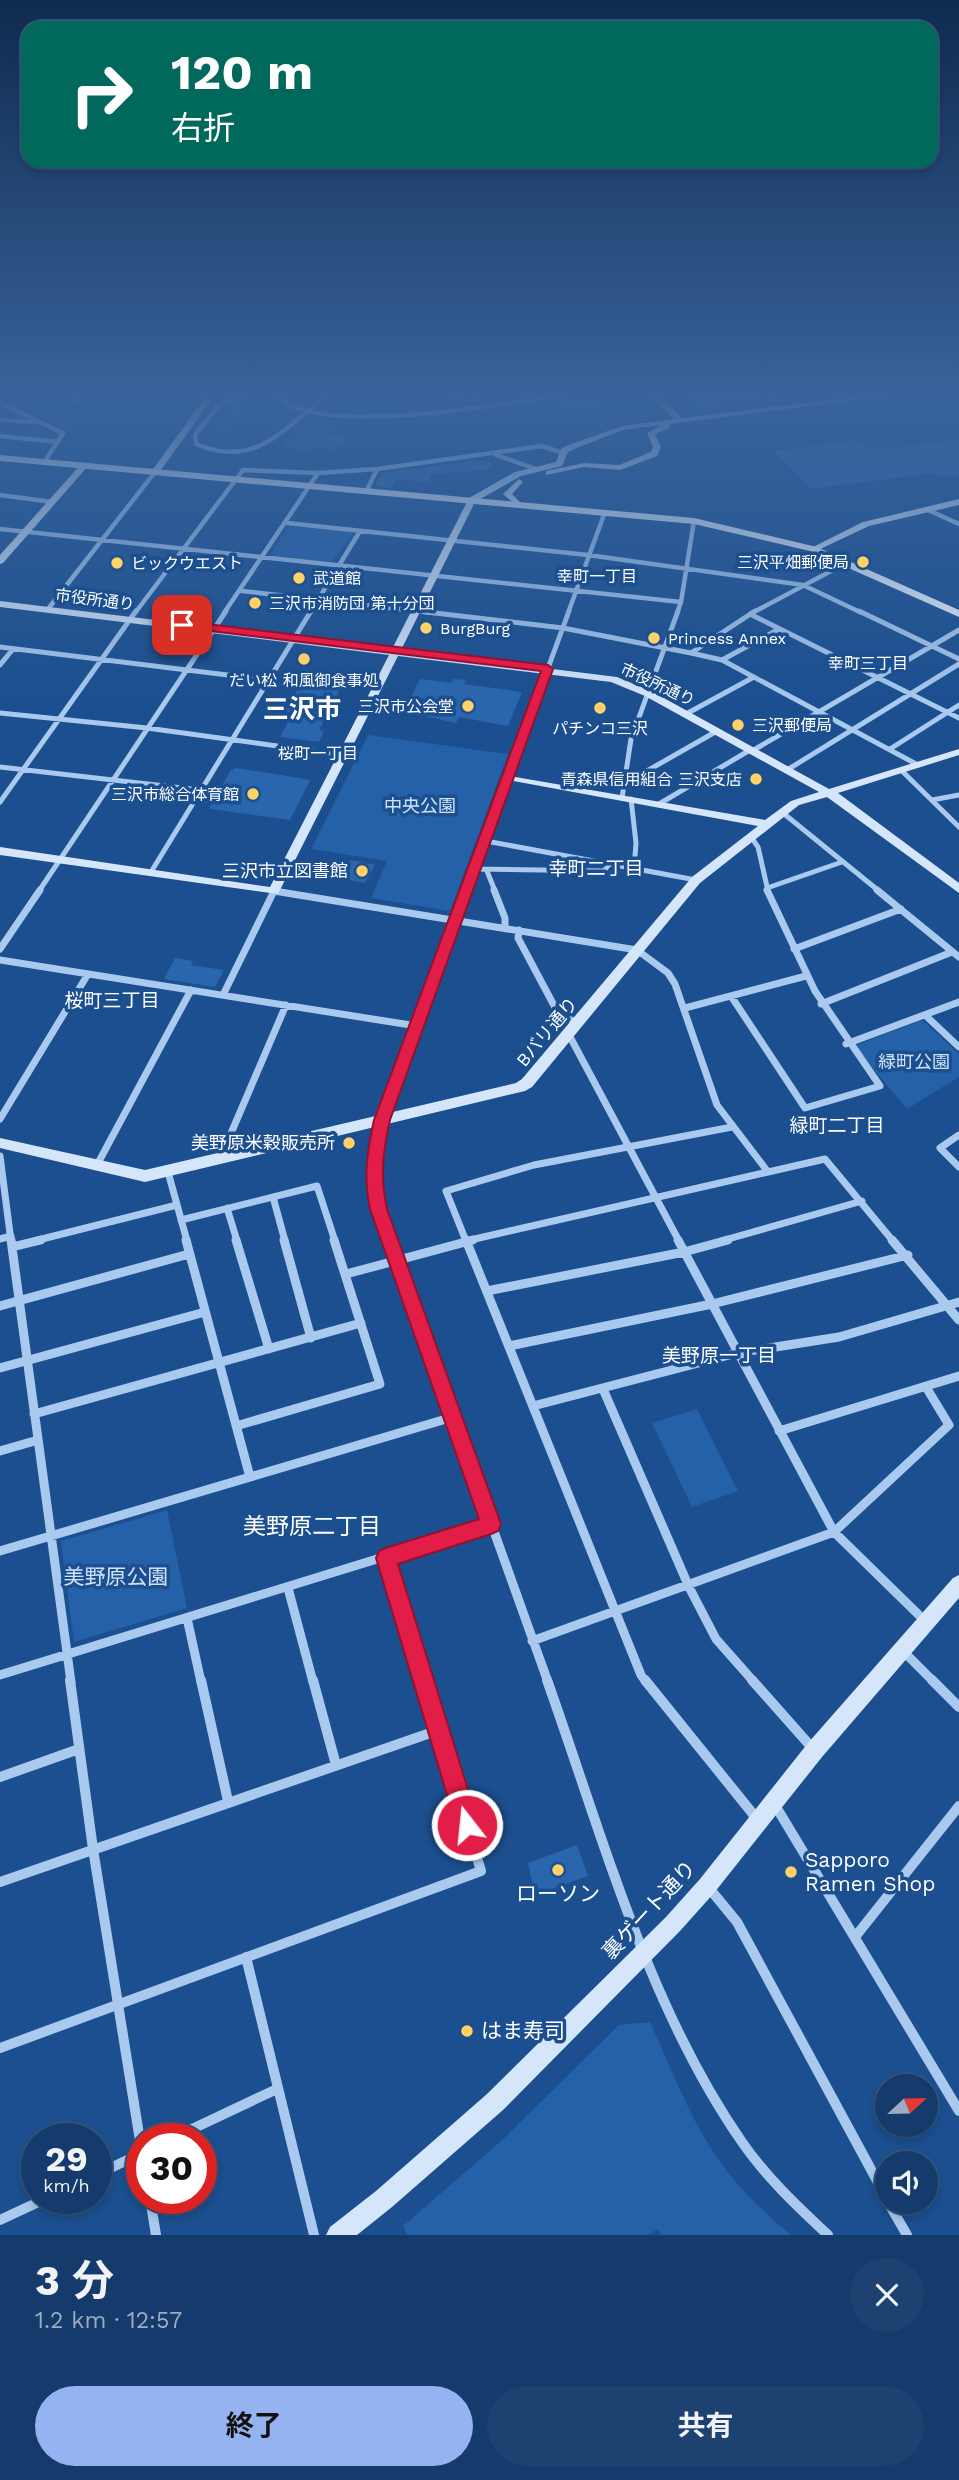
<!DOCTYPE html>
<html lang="ja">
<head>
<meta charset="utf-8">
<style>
	:root { --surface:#143b6b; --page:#1d4271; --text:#f1f3f6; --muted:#9dadc1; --line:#33557e; --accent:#95b2f1 }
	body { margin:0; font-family:"Work Sans","Noto Sans JP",sans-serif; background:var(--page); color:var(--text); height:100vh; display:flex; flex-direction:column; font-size:26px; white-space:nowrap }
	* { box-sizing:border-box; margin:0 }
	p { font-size:23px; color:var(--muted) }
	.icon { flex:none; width:38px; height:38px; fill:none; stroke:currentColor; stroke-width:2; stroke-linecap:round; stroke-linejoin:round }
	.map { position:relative; height:2235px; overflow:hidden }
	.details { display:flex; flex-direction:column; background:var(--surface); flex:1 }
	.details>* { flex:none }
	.banner { position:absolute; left:21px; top:21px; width:917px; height:147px; border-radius:21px; box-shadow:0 4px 10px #0003,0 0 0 2px var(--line); background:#00695c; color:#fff; overflow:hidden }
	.needle { width:46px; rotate:68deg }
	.fabs { position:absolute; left:875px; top:2074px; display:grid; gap:14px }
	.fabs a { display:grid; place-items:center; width:63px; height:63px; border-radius:50%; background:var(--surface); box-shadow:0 4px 10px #0003,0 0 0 2px var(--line); font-size:35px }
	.speed { position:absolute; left:21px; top:2123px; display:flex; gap:14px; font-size:35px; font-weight:700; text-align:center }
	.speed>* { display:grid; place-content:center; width:91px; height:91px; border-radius:50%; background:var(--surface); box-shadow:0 4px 10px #0003,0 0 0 2px var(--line); line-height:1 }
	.speed small { font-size:18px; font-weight:400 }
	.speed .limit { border:10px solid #d22; background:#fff; color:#111 }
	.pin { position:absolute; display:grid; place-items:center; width:60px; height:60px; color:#fff; margin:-30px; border-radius:14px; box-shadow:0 4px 10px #0006 }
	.me { position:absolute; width:77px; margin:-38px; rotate:344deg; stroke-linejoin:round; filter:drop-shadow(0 0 5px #0008) }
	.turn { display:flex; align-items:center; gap:24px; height:147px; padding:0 35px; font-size:32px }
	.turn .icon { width:91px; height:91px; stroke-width:2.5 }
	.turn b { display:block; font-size:49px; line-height:60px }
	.round { display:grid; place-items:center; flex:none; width:74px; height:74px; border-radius:37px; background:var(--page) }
	.overview { display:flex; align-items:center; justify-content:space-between; height:119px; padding:0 35px }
	h1 { font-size:42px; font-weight:700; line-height:52px }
	.button { display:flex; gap:14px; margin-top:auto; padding:14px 35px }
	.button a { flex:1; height:80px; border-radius:42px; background:var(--accent); color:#111; font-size:28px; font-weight:700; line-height:80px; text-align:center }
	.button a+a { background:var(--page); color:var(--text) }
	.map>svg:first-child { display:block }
	.green { fill:#2461a8 }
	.building { fill:#2a66ad }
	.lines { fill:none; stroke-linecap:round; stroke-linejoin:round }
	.street-far4 { stroke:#a9c9ee; stroke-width:4.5 }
	.street-far3 { stroke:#a9c9ee; stroke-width:5 }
	.street-far2 { stroke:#a9c9ee; stroke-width:7 }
	.street-far1 { stroke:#a9c9ee; stroke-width:9 }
	.street { stroke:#a9c9ee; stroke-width:10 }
	.secondary { fill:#d6e6fa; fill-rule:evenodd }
	.primary { fill:#f0f6ff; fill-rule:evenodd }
	.route { fill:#e11d48; stroke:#92132f; stroke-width:2 }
	.poi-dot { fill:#ffd166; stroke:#1b4f8f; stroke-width:2.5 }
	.labels { text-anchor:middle; stroke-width:7; stroke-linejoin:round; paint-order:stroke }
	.far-poi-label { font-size:16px; fill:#fff; stroke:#1b4f8f; text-anchor:start }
	.far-neighbourhood-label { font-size:16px; fill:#fff; stroke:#1b4f8f }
	.far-street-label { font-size:16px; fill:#fff; stroke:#1b4f8f }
	.park-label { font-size:18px; fill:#cfe3fa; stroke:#1b4f8f }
	.poi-label { font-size:18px; fill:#fff; stroke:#1b4f8f; text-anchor:end }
	.street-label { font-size:18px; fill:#fff; stroke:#1b4f8f }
	.neighbourhood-label { font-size:19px; fill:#fff; stroke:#1b4f8f }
	.near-park-label { font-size:21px; fill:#cfe3fa; stroke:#1b4f8f }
	.near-poi-label { font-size:21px; fill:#fff; stroke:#1b4f8f; text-anchor:start }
	.near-street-label { font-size:21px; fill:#fff; stroke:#1b4f8f }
	.near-neighbourhood-label { font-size:23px; fill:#fff; stroke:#1b4f8f }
	.far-town-label { font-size:26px; font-weight:bold; fill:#fff; stroke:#1b4f8f }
</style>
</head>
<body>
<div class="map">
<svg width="959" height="2235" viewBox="0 0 959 2235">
	<rect width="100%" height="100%" fill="#1b4f8f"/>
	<path class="green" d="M288 526 351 532 353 533 331 563 271 555Z
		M368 735 508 754 450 911 371 898 387 861 311 849Z
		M922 1020 959 1054V1077L907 1109 854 1046Z
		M697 1409 738 1491 692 1507 652 1423Z
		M167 1510 187 1608 74 1642 61 1541Z
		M650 2022C672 2070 692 2124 723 2166 742 2192 766 2214 791 2235H661L658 2229 648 2235H407L403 2226 499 2143 619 2025Z"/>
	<path class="building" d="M442 391H489V397L484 398 487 401 479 402 472 399 450 402Z
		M673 391H709L715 397 761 391H795V397L703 409H697L690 402 685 403Z
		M595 397 605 409 561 415 551 403Z
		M251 401 228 427 217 426 235 405Z
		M311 423 333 428 325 434 349 438 336 451 315 447 310 452 283 446Z
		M959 439V475L940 478 934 473 811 489 774 451 857 440 870 449H884Z
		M478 460 494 464 485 470 432 474 428 482 397 479 392 488 375 486 383 473Z
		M305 676 344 681 319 730 324 731 319 742 280 737 293 713 285 712Z
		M420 679 451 683 453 679 466 680 464 684 522 692 508 726 459 717 456 723 416 714 424 698 411 697Z
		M236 768 281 775 310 780 290 820 210 809 211 804 200 802 205 793 216 795 231 770Z
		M350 860 375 865 365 883 343 879Z
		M175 958 193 961 191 965 224 970 215 987 164 979Z
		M577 1845 588 1876 535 1895 528 1863Z"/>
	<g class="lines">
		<path class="street-far4" d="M74 391 76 401
			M260 391 219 405 195 435 196 444C259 471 287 423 333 391
			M269 391C276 396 284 402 291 406 354 433 518 401 588 391
			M0 403 63 433 45 461
			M0 420 34 422
			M0 436 58 442
			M496 455 536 469
			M367 490 377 469 542 446 563 453
			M0 495 52 502
			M928 510 959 524
			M287 523 588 555 803 585 862 613
			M0 529 681 602 677 613
			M242 591 434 613
			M681 602 694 521
			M48 609 155 472
			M135 613 243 470 318 473 377 469
			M224 613 318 473
			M310 613 360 531
			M568 613 605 512
			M752 613 846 563"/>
		<path class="street-far3" d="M418 611 563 628 691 653
			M755 611 691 653 722 660 918 765
			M859 611 959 659
			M750 614 959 718
			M0 647 269 680
			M722 660 779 629
			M0 665 13 649
			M0 713 147 728 342 755
			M686 714 754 677
			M890 749 959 705
			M752 751 959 630
			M0 767 200 790
			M787 770 959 664
			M901 770 959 827
			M624 784 717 731
			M622 798 631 739 678 611
			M631 799 636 843 634 869
			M932 800 959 795
			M0 802 136 611
			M659 804 750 750
			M783 813 879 891
			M751 837 758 847 768 891
			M486 841 696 880
			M475 869 604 871 609 864
			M487 871 495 891
			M151 872 311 611
			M767 888 842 862
			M39 891 226 611
			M466 891 569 611"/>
		<path class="street-far2" d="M494 890 505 918V928
			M877 890 959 957
			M519 930 518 938 558 1013 577 1023
			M0 949 40 890
			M794 949 901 909
			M0 960 417 1026
			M223 995 274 891 637 950 668 973 675 984 717 1105 768 1172
			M731 996 805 1108 880 1086 815 991 767 890
			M821 1004 952 952
			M685 1008 806 976
			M925 1015 959 1047
			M568 1033 679 1241
			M846 1044 959 1002
			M0 1119 88 974
			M959 1135 940 1148 959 1167
			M0 1156 11 1241
			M220 1159 286 1005
			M97 1165 191 990
			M168 1172 187 1241
			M273 1197 285 1241
			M227 1208 237 1241
			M181 1220 317 1186 335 1241
			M0 1239 11 1236
			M34 1241 177 1205
			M390 1241 378 1209 375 1186 382 1120 467 890
			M466 1241 446 1191 534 1165 732 1127
			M466 1241 825 1159 893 1241
			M721 1241 862 1201"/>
		<path class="street-far1" d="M11 1240 71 1682
			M186 1240 250 1477
			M236 1240 269 1349
			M284 1240 311 1338
			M466 1240 641 1675 646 1682
			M678 1240 834 1532 925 1621
			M892 1240 959 1320
			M12 1247 41 1240
			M346 1274 473 1240
			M487 1291 684 1252 728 1240
			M0 1306 189 1254
			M509 1346 712 1304 908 1255
			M0 1368 205 1312
			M603 1389 689 1587 716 1639 754 1682
			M533 1406 737 1353 839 1337 959 1302
			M34 1414 361 1323
			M453 1417 548 1682
			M236 1426 380 1384 334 1240
			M779 1431 959 1376
			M0 1451 38 1440
			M0 1551 453 1417 389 1240
			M386 1558 424 1682
			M288 1588 313 1682
			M187 1618 201 1682
			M532 1641 834 1532 949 1425 926 1387
			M903 1651 934 1682
			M0 1675 491 1524"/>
		<path class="street" d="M70 1680 93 1849 142 2153 96 2175
			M201 1680 228 1801
			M313 1680 336 1765
			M547 1680C602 1834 648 2007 742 2142 766 2177 797 2206 828 2235
			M645 1680 757 1819
			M752 1680 814 1750
			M932 1680 959 1707
			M0 1777 79 1749
			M775 1805 959 2111
			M0 1882 439 1730
			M709 1888 737 1922 887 2199
			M855 1937 959 1806
			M246 1957 314 2235
			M0 2048 481 1871 423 1680
			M173 2138 277 2089
			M150 2198 156 2235
			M888 2202 907 2235
			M0 2220 47 2198"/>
		<path class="secondary" d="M199 391H207L210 402 158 474H152L151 472 202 402Z
			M646 391H654L682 418 903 391H927L670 424V428L655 434 661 447 657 456 620 470 584 467 546 475V471L584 463 619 465 651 452 653 447 647 433 662 425 623 430 574 449 568 452 562 466 521 476 475 502 401 650 617 677 653 692 829 789 959 749V755L838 793 959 883V893L827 797 799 805 700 883 532 1087 525 1091 145 1182 0 1148V1138L145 1170 516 1083 522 1079 692 877 758 826 508 780 504 779V775L765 820 791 801 819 792 645 696 611 682 398 656 278 894 0 855V847L270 887 389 655 0 607V601L392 649 469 498 515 472 556 462 561 449 568 445 622 426 674 419Z
			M82 463 89 465 3 563 0 564V555Z
			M519 479 523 482 512 494 522 504 518 507 503 494Z
			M959 499V505L869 526 816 551 809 549 863 522Z
			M959 1575V1598L822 1757 714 1893 680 1931 503 2110 392 2207 357 2235H326L330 2227 376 2191 487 2094 666 1917 700 1879 808 1743 953 1578Z"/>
		<path class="primary" d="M0 455 694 518 817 547 959 610V617L810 551 694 524 0 461Z"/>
	</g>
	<linearGradient id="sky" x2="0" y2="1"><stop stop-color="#0f2b4f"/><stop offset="0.56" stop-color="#39639b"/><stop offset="1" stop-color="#39639b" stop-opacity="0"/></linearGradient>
	<rect width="959" height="704" fill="url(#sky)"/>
	<path class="route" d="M182 621 548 665 553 669 390 1120C383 1152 380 1176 387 1209L501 1524 498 1531 491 1534 398 1564 479 1825 475 1833 467 1836 459 1833 456 1825 376 1558 379 1551 386 1548 479 1519 370 1209C363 1176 367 1152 374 1120L541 671 178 627V622Z"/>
	<g class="poi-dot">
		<circle cx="863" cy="562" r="7"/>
		<circle cx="117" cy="563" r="7"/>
		<circle cx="299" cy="578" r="7"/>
		<circle cx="255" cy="603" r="7"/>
		<circle cx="426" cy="628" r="7"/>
		<circle cx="654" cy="638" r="7"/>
		<circle cx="304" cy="659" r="7"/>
		<circle cx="468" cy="706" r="7"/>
		<circle cx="600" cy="708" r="7"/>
		<circle cx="738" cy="725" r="7"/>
		<circle cx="756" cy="779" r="7"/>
		<circle cx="253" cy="794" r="7"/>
		<circle cx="362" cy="871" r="7"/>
		<circle cx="349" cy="1143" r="7"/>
		<circle cx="558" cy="1870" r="7"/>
		<circle cx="791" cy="1872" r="7"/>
		<circle cx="467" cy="2031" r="7"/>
	</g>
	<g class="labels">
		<g class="far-poi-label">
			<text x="849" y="568" text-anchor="end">三沢平畑郵便局</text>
			<text x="131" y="569">ビックウエスト</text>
			<text x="313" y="584">武道館</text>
			<text x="269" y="609">三沢市消防団 第十分団</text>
			<text x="440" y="634">BurgBurg</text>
			<text x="668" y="644">Princess Annex</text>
			<text x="304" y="686" text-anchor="middle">だい松 和風御食事処</text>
			<text x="454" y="712" text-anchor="end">三沢市公会堂</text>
			<text x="752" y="731">三沢郵便局</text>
			<text x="600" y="734" text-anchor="middle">パチンコ三沢</text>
			<text x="742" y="785" text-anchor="end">青森県信用組合 三沢支店</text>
			<text x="239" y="800" text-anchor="end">三沢市総合体育館</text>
		</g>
		<g class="far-neighbourhood-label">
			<text x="597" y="582">幸町一丁目</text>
			<text x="868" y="669">幸町三丁目</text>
			<text x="318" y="759">桜町一丁目</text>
		</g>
		<g class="far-street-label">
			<text transform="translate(95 599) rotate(7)" y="6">市役所通り</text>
			<text transform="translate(658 684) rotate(25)" y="6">市役所通り</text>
		</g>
		<g class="park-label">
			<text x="420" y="812">中央公園</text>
			<text x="914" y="1068">緑町公園</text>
		</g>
		<g class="poi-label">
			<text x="348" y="877">三沢市立図書館</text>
			<text x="335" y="1149">美野原米穀販売所</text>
		</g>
		<g class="street-label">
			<text transform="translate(547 1032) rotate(-50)" y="6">Bバリ通り</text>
		</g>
		<g class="neighbourhood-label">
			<text x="596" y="875">幸町二丁目</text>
			<text x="112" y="1007">桜町三丁目</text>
			<text x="837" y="1132">緑町二丁目</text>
			<text x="719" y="1362">美野原一丁目</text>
		</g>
		<g class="near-park-label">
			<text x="116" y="1584">美野原公園</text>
		</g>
		<g class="near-poi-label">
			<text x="805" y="1867">Sapporo<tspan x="805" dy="24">Ramen Shop</tspan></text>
			<text x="558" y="1901" text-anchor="middle">ローソン</text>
			<text x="481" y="2038">はま寿司</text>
		</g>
		<g class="near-street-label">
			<text transform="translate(649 1910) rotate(-47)" y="7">裏ゲート通り</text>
		</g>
		<g class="near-neighbourhood-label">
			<text x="312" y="1534">美野原二丁目</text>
		</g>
		<g class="far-town-label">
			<text x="302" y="718">三沢市</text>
		</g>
	</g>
</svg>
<div class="fabs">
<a><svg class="needle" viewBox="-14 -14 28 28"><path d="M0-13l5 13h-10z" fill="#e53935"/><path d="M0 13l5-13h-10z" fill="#9dadc1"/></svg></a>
<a><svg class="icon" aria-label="sound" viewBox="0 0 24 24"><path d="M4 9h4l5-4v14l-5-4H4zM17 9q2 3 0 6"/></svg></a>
</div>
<div class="speed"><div>29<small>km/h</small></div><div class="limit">30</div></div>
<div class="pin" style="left:182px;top:625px;background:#d93025"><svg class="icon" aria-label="arrive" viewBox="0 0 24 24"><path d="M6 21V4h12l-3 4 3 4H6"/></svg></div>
<svg class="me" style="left:467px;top:1825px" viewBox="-20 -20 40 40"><circle r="17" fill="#e11d48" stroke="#fff" stroke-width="3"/><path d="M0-11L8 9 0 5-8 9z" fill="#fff"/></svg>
<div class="banner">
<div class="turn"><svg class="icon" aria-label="right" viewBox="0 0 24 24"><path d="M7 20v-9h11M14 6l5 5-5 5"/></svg><div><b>120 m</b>右折</div></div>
</div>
</div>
<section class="details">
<div class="overview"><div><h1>3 分</h1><p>1.2 km · 12:57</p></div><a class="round"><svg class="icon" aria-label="close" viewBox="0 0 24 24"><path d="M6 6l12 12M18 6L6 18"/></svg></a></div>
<div class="button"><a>終了</a><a>共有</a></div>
</section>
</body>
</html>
